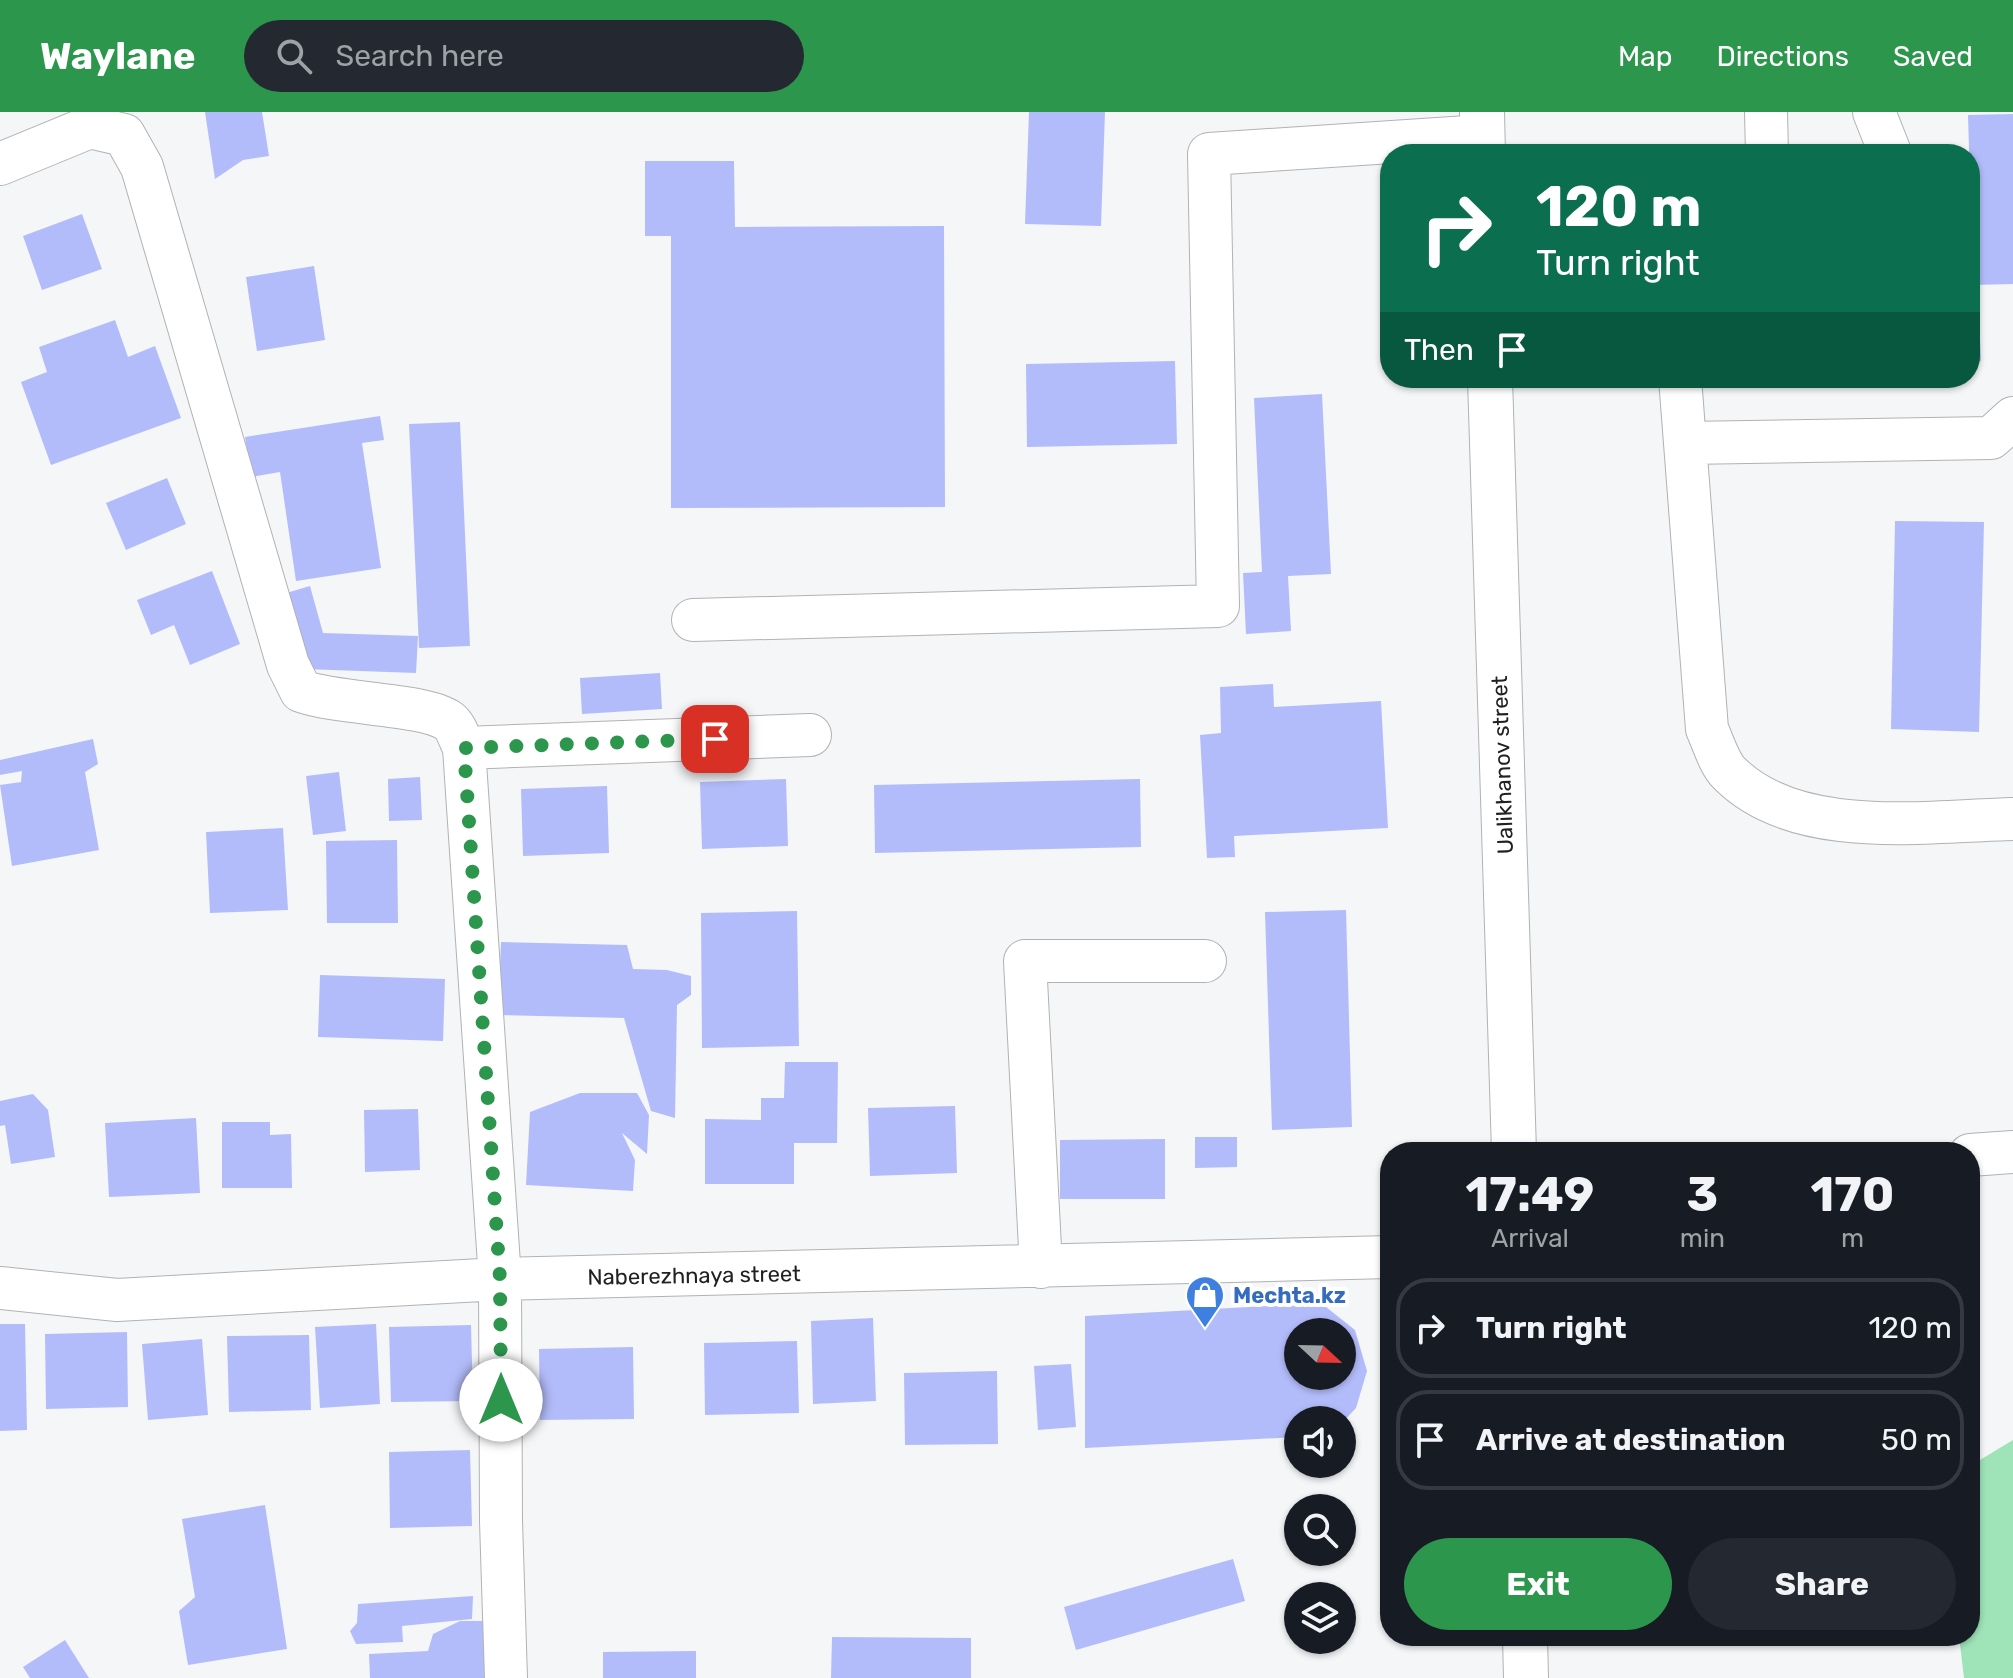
<!DOCTYPE html>
<html lang="en">
<head>
<meta charset="utf-8">
<style>
	:root { --surface:#171b24; --page:#242831; --text:#f1f3f6; --muted:#9ea1a6; --line:#363941; --accent:#2d964d }
	body { margin:0; font-family:Rubik,sans-serif; background:var(--page); color:var(--text); height:100vh; display:flex; flex-direction:column; font-size:30px; white-space:nowrap }
	* { box-sizing:border-box; margin:0 }
	p { font-size:26px; color:var(--muted) }
	.icon { flex:none; width:44px; height:44px; fill:none; stroke:currentColor; stroke-width:2; stroke-linecap:round; stroke-linejoin:round }
	.map { position:relative; flex:1; overflow:hidden }
	.sheet { position:absolute; left:1380px; top:1030px; width:600px; height:504px; display:flex; flex-direction:column; background:var(--surface); border-radius:32px; box-shadow:0 2px 6px #0004 }
	.sheet>* { flex:none }
	.banner { position:absolute; left:1380px; top:32px; width:600px; height:244px; border-radius:32px; box-shadow:0 2px 6px #0004; background:#0b6e4f; color:#fff; overflow:hidden }
	.needle { width:52px; rotate:112deg }
	.buttons { position:absolute; left:1284px; top:1206px; display:grid; gap:16px }
	.buttons a { display:grid; place-items:center; width:72px; height:72px; border-radius:50%; background:var(--surface); box-shadow:0 2px 6px #0004; font-size:40px }
	.pin { position:absolute; display:grid; place-items:center; width:68px; height:68px; color:#fff; margin:-34px; border-radius:16px; box-shadow:0 4px 12px #0006 }
	.me { position:absolute; width:88px; margin:-44px; rotate:0deg; stroke-linejoin:round; filter:drop-shadow(0 0 6px #0008) }
	.turn { display:flex; align-items:center; gap:28px; height:168px; padding:0 24px; font-size:36px }
	.turn .icon { width:104px; height:104px; stroke-width:2.5 }
	.turn b { display:block; font-size:56px; line-height:68px }
	.then { display:flex; align-items:center; height:76px; padding:0 24px; background:#0003; gap:16px; font-size:30px }
	.eta { display:flex; justify-content:space-evenly; align-items:center; height:136px; text-align:center }
	.eta b { font-size:48px; font-weight:700; line-height:56px }
	.action { display:flex; gap:16px; margin-top:auto; padding:16px 24px }
	.action a { flex:1; height:92px; border-radius:48px; background:var(--accent); color:#fff; font-size:32px; font-weight:700; line-height:92px; text-align:center }
	.action a+a { background:var(--page); color:var(--text) }
	ul { padding:0; list-style:none }
	li { display:flex; align-items:center; gap:24px; height:100px; margin:0 16px 12px; padding:0 8px; border:4px solid var(--line); border-radius:32px }
	li div { flex:1 }
	li b { display:block; font-size:30px }
	li em { font-style:normal }
	header { display:flex; align-items:center; gap:48px; box-sizing:border-box; height:112px; padding:0 40px; background:var(--accent); color:#fff }
	header strong { font-size:38px }
	nav { display:flex; gap:44px; margin-inline-start:auto; font-size:28px }
	.search { width:560px; height:72px; background:var(--page); display:flex; align-items:center; gap:20px; box-sizing:border-box; padding:0 28px; border-radius:44px; color:var(--muted); font-size:30px }
	.map>svg:first-child { display:block }
	.green { fill:#9ee4b8 }
	.building { fill:#b3bcfa; fill-rule:evenodd }
	.lines { fill:none; stroke-linecap:round; stroke-linejoin:round }
	.minor-casing { stroke:#b1b2b4; stroke-width:44 }
	.major-casing { stroke:#b1b2b4; stroke-width:46 }
	.minor { stroke:#fff; stroke-width:42 }
	.major { stroke:#fff; stroke-width:44 }
	.route { stroke:#2d964d; stroke-width:14; stroke-dasharray:0 25.2 }
	.labels { text-anchor:middle; stroke-width:8; stroke-linejoin:round; paint-order:stroke }
	.street-label { font-size:22px; fill:#212122; stroke:#fff }
	.shop-label { font-size:22px; font-weight:bold; fill:#366cbe; stroke:#fff; text-anchor:start }
</style>
</head>
<body>
<header>
<strong>Waylane</strong>
<div class="search"><svg class="icon" aria-label="search" viewBox="0 0 24 24"><circle cx="10" cy="10" r="6"/><path d="M15 15l6 6"/></svg>Search here</div>
<nav><a>Map</a><a>Directions</a><a>Saved</a></nav>
</header>
<div class="map">
<svg width="2013" height="1566" viewBox="0 0 2013 1566">
	<rect width="100%" height="100%" fill="#f5f6f8"/>
	<path class="green" d="M2013 1328V1566H1964L1959 1524H1970V1354Z"/>
	<path class="building" d="M205 0H262L269 44 243 48 215 67Z
		M1029 0H1105L1101 114 1025 112Z
		M2013 2V172L1973 173 1968 3Z
		M645 49H734L735 115 944 114 945 395 671 396V124H645Z
		M82 102 102 157 42 178 23 124Z
		M314 154 325 228 257 239 246 165Z
		M1978 186 1981 249 1970 250V187Z
		M115 208 128 245 155 234 181 306 51 353 21 270 47 260 39 235Z
		M1175 249 1177 332 1027 335 1026 252Z
		M1322 282 1331 462 1288 464 1291 519 1246 522 1243 461 1262 460 1254 286Z
		M380 304 384 328 362 331 381 456 296 469 280 360 251 365 245 325Z
		M460 310 470 534 419 536 409 312Z
		M167 366 186 412 126 438 106 391Z
		M1895 409 1984 410 1979 620 1891 617Z
		M212 459 240 532 190 553 174 513 151 523 137 488Z
		M310 474 323 521 418 524 416 561 304 557 283 482Z
		M660 561 662 597 582 602 580 566Z
		M1273 572 1274 595 1381 589 1388 716 1234 724 1235 745 1207 746 1200 623 1221 621 1220 575Z
		M93 627 98 652 85 660 99 738 12 754 0 673 21 670 22 659 0 663V648Z
		M339 660 346 719 313 723 306 664Z
		M420 665 422 708 389 709 388 667Z
		M786 667 788 734 702 737 700 670Z
		M1140 667 1141 735 875 741 874 673Z
		M607 674 609 741 523 744 521 677Z
		M283 716 288 798 210 801 206 720Z
		M397 728 398 811H327L326 729Z
		M1346 798 1352 1015 1272 1018 1265 800Z
		M797 799 799 934 702 936 701 801Z
		M501 830 627 833 633 857 667 858 691 864V883L677 893 675 1006 651 999 624 906 498 903Z
		M320 863 445 867 443 929 318 925Z
		M785 950H838L837 1031H794V1072H705V1007L761 1008V986H784Z
		M580 981H637L649 1003 647 1042 622 1021 635 1048 633 1079 526 1073 530 1000Z
		M33 982 48 998 55 1045 11 1052 5 1013 0 1014V989Z
		M955 994 957 1061 870 1064 868 996Z
		M418 997 420 1058 365 1060 364 998Z
		M196 1006 200 1081 109 1085 105 1011Z
		M222 1010H270V1023L291 1022 292 1076H222Z
		M1195 1025H1237V1055L1195 1056Z
		M1165 1027V1087H1060V1028Z
		M1321 1191 1355 1218 1367 1259 1356 1296 1342 1311V1308H1298V1325L1085 1336V1204ZM1298 1220H1342V1264H1298Z
		M873 1206 876 1289 813 1292 811 1209Z
		M0 1212H25L27 1318 0 1319Z
		M376 1212 380 1292 320 1296 315 1215Z
		M471 1213 473 1289 391 1290 389 1215Z
		M127 1220 128 1295 46 1297 45 1222Z
		M309 1223 311 1298 229 1300 227 1224Z
		M202 1227 208 1303 148 1308 142 1232Z
		M797 1229 799 1301 705 1303 704 1231Z
		M633 1235 634 1307 540 1308 539 1237Z
		M1071 1252 1076 1315 1038 1318 1034 1254Z
		M997 1259 998 1332 905 1333 904 1261Z
		M470 1338 472 1414 390 1416 389 1340Z
		M265 1393 287 1537 188 1553 179 1499 195 1485 182 1407Z
		M1233 1447 1245 1489 1076 1538 1064 1495Z
		M473 1484 472 1507 402 1514 403 1530 356 1532 350 1519 357 1511 358 1492Z
		M460 1509H486L488 1566H370L369 1542 428 1539 433 1522Z
		M832 1525 971 1526V1566H831Z
		M65 1528 89 1566H30L23 1555Z
		M696 1539V1566H603V1540Z"/>
	<g class="lines">
		<g class="minor-casing">
			<path id="minor" d="M1766 0 1767 42
				M1874 0 1889 38 1886 42
				M0 52 90 15 124 23 142 55 288 553 301 579C340 593 423 591 449 609 456 614 460 628 464 636L500 1167 501 1409 506 1566
				M1680 266 1707 617C1713 630 1719 651 1729 661 1796 729 1926 709 2013 707
				M1685 331 1991 326 2013 306
				M693 508 1218 494 1209 42 1483 24
				M464 636 810 623
				M1970 1043 2013 1040
				M1041 1155 1025 849H1205
				M0 1176 117 1188 500 1167 1390 1145"/>
		</g>
		<g class="major-casing">
			<path id="major" d="M1482 0 1483 42
				M1490 266 1514 1040
				M1525 1524 1526 1566"/>
		</g>
		<use href="#minor" class="minor"/>
		<use href="#major" class="major"/>
	</g>
	<g class="lines">
		<path class="route" d="M501 1288 500 1167 464 636 715 627"/>
	</g>
	<defs>
		<g id="shop-pin" transform="scale(2)"><path d="M0 17L-7.5 6A9.5 9.5 0 1 1 7.5 6Z" fill="#3f7fe0" stroke="#fff"/><path d="M-5-2.5h2.3a2.7 3.5 0 0 1 5.4 0H5L5.5 6h-11ZM-1.5-2.5h3a1.5 2.3 0 0 0-3 0Z" fill="#fff"/></g>
	</defs>
	<g fill-rule="evenodd">
		<use href="#shop-pin" x="1205" y="1183"/>
	</g>
	<g class="labels">
		<g class="street-label">
			<text transform="translate(1502 653) rotate(-92)" y="8">Ualikhanov street</text>
			<text transform="translate(694 1163) rotate(-1)" y="8">Naberezhnaya street</text>
		</g>
		<g class="shop-label">
			<text x="1233" y="1191">Mechta.kz</text>
		</g>
	</g>
</svg>
<div class="buttons">
<a><svg class="needle" viewBox="-14 -14 28 28"><path d="M0-13l5 13h-10z" fill="#e53935"/><path d="M0 13l5-13h-10z" fill="#9ea1a6"/></svg></a>
<a><svg class="icon" aria-label="sound" viewBox="0 0 24 24"><path d="M4 9h4l5-4v14l-5-4H4zM17 9q2 3 0 6"/></svg></a>
<a><svg class="icon" aria-label="search" viewBox="0 0 24 24"><circle cx="10" cy="10" r="6"/><path d="M15 15l6 6"/></svg></a>
<a><svg class="icon" aria-label="layers" viewBox="0 0 24 24"><path d="M12 4l9 5-9 5-9-5zM3 14l9 5 9-5"/></svg></a>
</div>
<div class="pin" style="left:715px;top:627px;background:#d93025"><svg class="icon" aria-label="arrive" viewBox="0 0 24 24"><path d="M6 21V4h12l-3 4 3 4H6"/></svg></div>
<svg class="me" style="left:501px;top:1288px" viewBox="-20 -20 40 40"><circle r="19" fill="#fff"/><path d="M0-13L10 11 0 6-10 11z" fill="#2d964d"/></svg>
<div class="banner">
<div class="turn"><svg class="icon" aria-label="right" viewBox="0 0 24 24"><path d="M7 20v-9h11M14 6l5 5-5 5"/></svg><div><b>120 m</b>Turn right</div></div>
<div class="then">Then<svg class="icon" aria-label="arrive" viewBox="0 0 24 24"><path d="M6 21V4h12l-3 4 3 4H6"/></svg></div>
</div>
<section class="sheet">
<div class="eta">
<div><b>17:49</b><p>Arrival</p></div>
<div><b>3</b><p>min</p></div>
<div><b>170</b><p>m</p></div>
</div>
<ul>
<li><svg class="icon" aria-label="right" viewBox="0 0 24 24"><path d="M7 20v-9h11M14 6l5 5-5 5"/></svg><div><b>Turn right</b></div><em>120 m</em></li>
<li><svg class="icon" aria-label="arrive" viewBox="0 0 24 24"><path d="M6 21V4h12l-3 4 3 4H6"/></svg><div><b>Arrive at destination</b></div><em>50 m</em></li>
</ul>
<div class="action"><a>Exit</a><a>Share</a></div>
</section>
</div>
</body>
</html>
